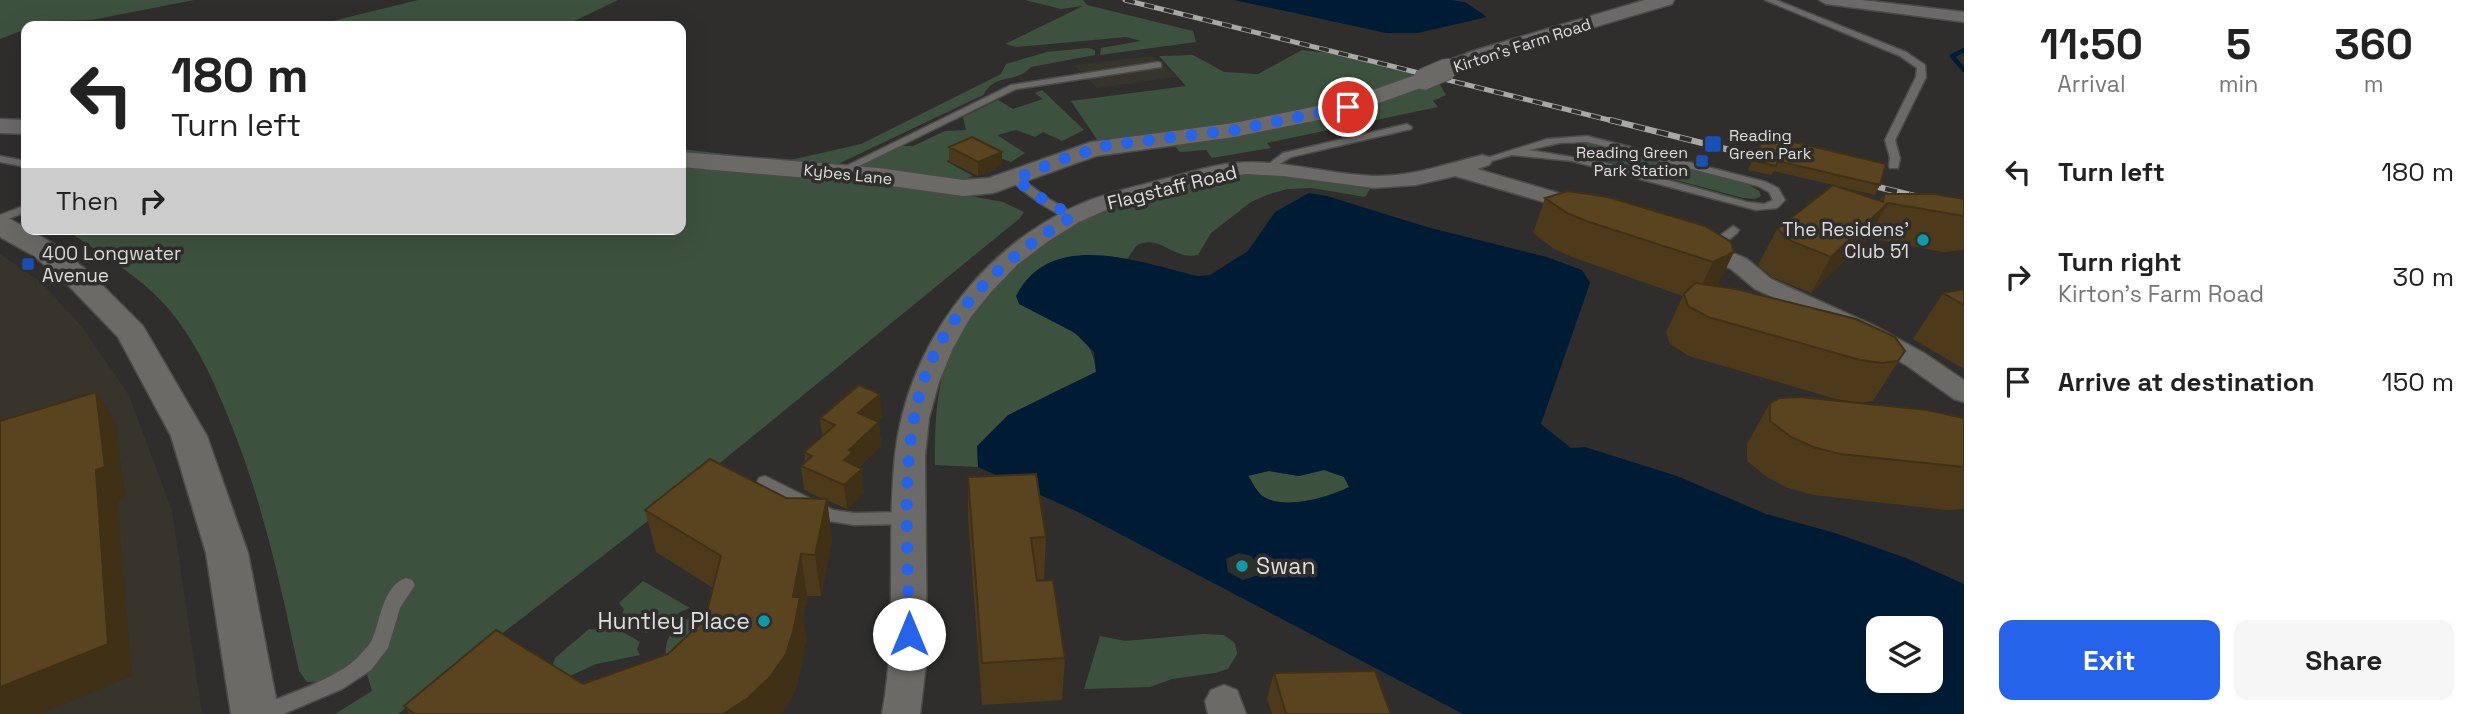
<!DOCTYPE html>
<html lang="en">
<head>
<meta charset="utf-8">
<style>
	:root { --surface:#fff; --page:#f6f6f6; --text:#222; --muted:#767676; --accent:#2563eb }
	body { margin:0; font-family:"Space Grotesk",sans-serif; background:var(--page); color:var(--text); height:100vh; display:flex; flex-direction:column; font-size:26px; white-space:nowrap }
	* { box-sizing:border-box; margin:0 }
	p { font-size:23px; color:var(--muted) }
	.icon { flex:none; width:38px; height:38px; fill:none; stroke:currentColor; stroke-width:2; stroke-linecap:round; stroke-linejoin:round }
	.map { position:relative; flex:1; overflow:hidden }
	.drawer { display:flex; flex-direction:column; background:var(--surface); width:525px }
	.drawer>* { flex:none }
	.top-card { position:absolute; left:21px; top:21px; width:665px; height:214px; border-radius:14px; box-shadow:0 7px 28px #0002; background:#fff; color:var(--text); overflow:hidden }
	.buttons { position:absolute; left:1866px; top:616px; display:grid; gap:14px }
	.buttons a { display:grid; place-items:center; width:77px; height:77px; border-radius:14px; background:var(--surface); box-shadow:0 7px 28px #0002; font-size:35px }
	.pin { position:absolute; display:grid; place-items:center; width:60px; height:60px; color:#fff; margin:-30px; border:4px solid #fff; border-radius:50%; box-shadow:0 2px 7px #0007 }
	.me { position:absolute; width:77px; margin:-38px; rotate:0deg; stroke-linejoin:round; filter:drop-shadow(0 0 5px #0008) }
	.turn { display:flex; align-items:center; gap:24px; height:147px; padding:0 35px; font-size:32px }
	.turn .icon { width:91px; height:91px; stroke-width:2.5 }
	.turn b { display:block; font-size:49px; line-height:60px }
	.then { display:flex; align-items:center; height:66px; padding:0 35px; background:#0003; gap:14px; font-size:26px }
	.eta { display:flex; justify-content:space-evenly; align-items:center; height:119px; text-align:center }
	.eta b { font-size:42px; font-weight:800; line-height:49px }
	.cta { display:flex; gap:14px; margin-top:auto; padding:14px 35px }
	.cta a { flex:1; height:80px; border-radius:14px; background:var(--accent); color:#fff; font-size:28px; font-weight:800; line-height:80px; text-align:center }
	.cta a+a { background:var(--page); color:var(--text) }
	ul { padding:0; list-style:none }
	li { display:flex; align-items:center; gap:21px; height:105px; padding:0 35px }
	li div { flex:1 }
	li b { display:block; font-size:26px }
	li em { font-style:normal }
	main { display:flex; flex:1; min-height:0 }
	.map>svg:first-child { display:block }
	.built { fill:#36342b }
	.green { fill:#3d523e }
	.water { fill:#001c35; fill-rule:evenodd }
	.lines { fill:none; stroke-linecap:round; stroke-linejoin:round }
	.stream { stroke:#001c35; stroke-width:4.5 }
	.service-casing { stroke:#4b4b48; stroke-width:3 }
	.minor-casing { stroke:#4b4b48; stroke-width:3 }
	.tertiary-casing { stroke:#4b4b48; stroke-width:3 }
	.service { fill:#6b6a67; fill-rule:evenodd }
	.minor { fill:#6b6a67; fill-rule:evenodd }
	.tertiary { fill:#6b6a67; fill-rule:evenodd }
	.rail-far1-casing { stroke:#a8a8a6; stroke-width:5 }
	.rail-casing { stroke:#a8a8a6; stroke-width:6 }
	.rail-far1 { stroke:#2f2e2c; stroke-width:3.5; stroke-dasharray:10; stroke-linecap:butt }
	.rail { stroke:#2f2e2c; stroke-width:4.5; stroke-dasharray:12; stroke-linecap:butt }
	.tertiary-bridge-casing { stroke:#4b4b48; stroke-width:23; stroke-linecap:butt }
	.tertiary-bridge { stroke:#6b6a67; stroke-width:21 }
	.wall { fill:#4d3a1b }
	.shaded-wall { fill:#3f3016 }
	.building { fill:#5a441f; stroke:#3f3016; stroke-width:2 }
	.route { stroke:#2563eb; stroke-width:12; stroke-dasharray:0 21.6 }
	.transit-dot { fill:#1a4fb4; stroke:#2f2e2c; stroke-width:2.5 }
	.culture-dot { fill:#0f9aa8; stroke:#2f2e2c; stroke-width:2.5 }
	.labels { text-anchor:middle; stroke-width:7; stroke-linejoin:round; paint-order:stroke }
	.far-street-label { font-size:16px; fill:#dededc; stroke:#2f2e2c }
	.far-poi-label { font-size:16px; fill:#dededc; stroke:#2f2e2c; text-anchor:start }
	.street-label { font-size:19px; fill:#dededc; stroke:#2f2e2c }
	.poi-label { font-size:19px; fill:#dededc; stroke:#2f2e2c; text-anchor:end }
	.near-poi-label { font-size:23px; fill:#dededc; stroke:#2f2e2c; text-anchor:start }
</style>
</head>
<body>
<main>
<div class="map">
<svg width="1964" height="714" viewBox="0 0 1964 714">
	<rect width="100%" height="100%" fill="#2f2e2c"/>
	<path class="built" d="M1152 56 1177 77 1097 88 1074 65Z
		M0 254 41 282 82 327 129 395 172 511 202 714H0Z"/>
	<path class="green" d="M0 0H194L92 20 46 21 26 26V29L0 39Z
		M418 0H618L564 26H312Z
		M1025 0H1083L1087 5 1193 31 1196 42 1100 55 1101 48 1141 41 1126 37 1017 47 1005 44 1083 6 1061 9Z
		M1088 48 1095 50V55L1031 67C1014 85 998 71 983 95L834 166 856 169 897 146H913L945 131 966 130 963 117 998 100 1013 109 1043 99 1035 93 1042 90 1084 130 1062 141 1043 132 1035 137 1016 130 997 135 1025 153 1011 162 977 149 946 161 973 176 938 190 1003 202 1024 212 1020 218 671 503 398 714H335L372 691 364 664 327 681 307 682 299 671C281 586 263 504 231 424 215 383 196 341 167 307 139 275 99 253 65 229H681V162H705L681 160V149L786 161 861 144 1001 74 1006 64 1047 52Z
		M1302 50 1329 53 1437 79 1446 95 1433 101 1438 107 1267 143 1271 148 1212 158 1206 150 1180 152 1165 136 1098 141 1071 101 1186 86 1159 56 1193 55 1224 72 1258 74Z
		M1577 143 1599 145 1749 185 1759 191 1761 196 1755 199 1743 198 1587 156 1573 148Z
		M1249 174 1279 175 1370 189 1365 197 1312 188 1287 189 1267 195 1251 202 1211 233 1198 255C1172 260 1161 234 1137 245L1127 259 1108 256 1049 318C1076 334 1093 339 1096 372L1050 394 977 446 978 467 935 465C935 429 935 393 948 359 971 301 1033 245 1088 217L1210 179Z
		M1324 470 1344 477 1349 487C1329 497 1284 511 1264 497 1257 493 1253 482 1248 475L1269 471 1299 476Z
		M643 581 690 608 680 612 661 629 646 633 621 618 624 609 619 603Z
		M708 613 697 625 695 633 667 662C660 635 682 615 708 613Z
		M613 626 640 642 637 649 640 655 596 664 566 678 552 667 555 658 589 629 605 630Z
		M1203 634 1224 635 1235 643 1237 654 1228 669 1215 673 1172 679 1150 687 1084 689 1100 636 1125 641Z"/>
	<path class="water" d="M1234 0H1451L1465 2 1487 17 1418 33H1386Z
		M1309 193 1327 196 1427 227 1547 257 1582 270 1590 283 1541 424 1571 448 1585 447 1677 476 1766 514 1835 533 1906 558 1964 584V714H1463L1076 511 978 467 977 446 1008 415 1096 372 1094 352 1075 333 1019 304 1016 296C1051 227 1141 263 1198 276L1210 275 1248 251 1275 212ZM1324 470 1344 477 1349 487C1329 497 1286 510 1264 497 1257 493 1253 483 1248 476L1269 471 1299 476ZM1239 553 1251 556 1261 568 1258 575 1243 580 1228 572 1226 559ZM1878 628H1930V681H1878Z"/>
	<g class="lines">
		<path class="stream" d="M1964 50 1952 56 1964 70"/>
		<g class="service-casing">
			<path id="service" d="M1765 0H1776L1906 52 1925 65 1926 77 1895 140 1900 158 1898 168H1890L1889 166 1890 158 1885 140 1916 77 1917 68 1900 56Z
				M1158 62 1161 63V67L1016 89 843 174H835L834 172 1011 85Z
				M1407 124 1412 127 1411 129 1291 157 1270 170 1265 167 1283 153Z
				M1587 136 1766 182 1778 188 1785 200 1777 208 1756 210 1572 161 1512 155 1482 164 1477 161 1547 139ZM1587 142 1758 186 1769 192 1773 200 1764 204 1747 202 1602 162 1529 150 1560 143Z
				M0 156 26 161V167L0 162Z
				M1015 176 1019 177 1049 199 1079 216 1077 218C1058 220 1026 193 1011 181V177Z
				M26 205V212L0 222V215Z
				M1733 226 1739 230 1737 233 1714 252H1706L1704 249 1706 246Z
				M765 476 833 510 854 513 909 512 915 514 917 518 915 522 909 524 854 525 829 521 759 486 757 482 759 478Z
				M406 578 412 580 415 585 400 608 388 648 371 670 342 689 283 714H251L254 708C283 696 340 678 360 655 365 649 371 644 373 637 381 618 383 586 406 578Z"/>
		</g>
		<g class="minor-casing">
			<path id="minor" d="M1819 0H1862L1964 12V22L1826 4Z
				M1482 155 1489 157 1492 161 1489 165 1477 169 1589 202 1592 207 1589 212 1581 213 1455 176 1416 185 1374 188 1283 176 1246 174 1213 179 1115 206 1079 222 1047 242 1017 265 991 292 970 318 953 348 939 382 929 418 925 456 927 656 920 714H882C898 627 886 542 895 455 907 348 979 249 1078 205 1105 193 1135 187 1164 179 1184 174 1205 167 1226 164 1276 157 1324 174 1373 176 1411 177 1446 164 1482 155Z
				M1698 238 1747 259 1771 279 1873 325 1924 353 1964 380V402L1954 399 1906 365 1855 335 1755 289 1731 269 1690 250 1687 245 1690 240Z
				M1224 685 1237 690 1246 714H1208L1205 701 1211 690Z"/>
		</g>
		<g class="tertiary-casing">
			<path id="tertiary" d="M1645 0H1674L1672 4 1490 58 1455 74H1439L1436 69 1439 64 1476 50Z
				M1424 72 1432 74 1435 79 1432 84 1348 114 1234 137 1096 156 993 193 963 196 878 184 681 167V152L878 168 963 180 989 178 1091 142 1234 123 1342 101Z
				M0 119 26 120V134L0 133Z
				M0 217 10 219 54 244 89 272 143 326 207 436 248 553 279 714H231L206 553 171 436 118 337 67 284 34 256 0 237Z"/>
		</g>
		<use href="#service" class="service"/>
		<use href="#minor" class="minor"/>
		<use href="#tertiary" class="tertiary"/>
		<g class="rail-far1-casing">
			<path id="rail-far1" d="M1125 0 1617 122"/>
		</g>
		<g class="rail-casing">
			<path id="rail" d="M1610 120 1774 161
				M1862 183 1964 208"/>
		</g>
		<use href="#rail-far1" class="rail-far1"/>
		<use href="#rail" class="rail"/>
		<g class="tertiary-bridge-casing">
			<path id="tertiary-bridge" d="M1424 79 1447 69"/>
		</g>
		<use href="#tertiary-bridge" class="tertiary-bridge"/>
	</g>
	<path class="wall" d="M1765 135 1880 185 1875 195 1774 171 1771 175 1748 170Z
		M949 147 1002 165 978 176 949 161Z
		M1884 194 1964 199V250L1943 252 1868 238 1811 293 1772 277 1758 265 1777 229 1880 201Z
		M1545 198 1731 242 1717 286 1905 351 1873 401 1859 403 1964 418V509L1946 510 1814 495 1788 488 1767 477 1747 461V444L1770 403 1854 402 1836 399 1689 356 1670 344 1666 332 1683 296 1572 257 1554 249 1533 233Z
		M1964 289V369L1913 339 1943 293Z
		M882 417 877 421 879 422 881 446 859 467 864 493 847 509 827 500 832 540 821 596H807L803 619 806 639 800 674 793 696 781 714H409L404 706 583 684 668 654 705 619 713 588 656 552 645 510 786 498 823 499 804 490 801 466 805 462 804 452 822 436 820 418Z
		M968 477 1046 537 1044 579H1037L1065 658 1062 700 982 705 968 518Z
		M1274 673 1391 714H1272L1267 698Z"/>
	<path class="shaded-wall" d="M1002 152V165L978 176V162Z
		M1888 203 1868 238 1811 293 1831 257Z
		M1734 252 1716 289 1695 299 1713 262Z
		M96 392 115 422 125 498 117 501 132 676 39 714H0V687L96 470Z
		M880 394 882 417 860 437 858 413Z
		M879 422 881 446 855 470 862 469 864 493 847 509 844 485V460L849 450Z
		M827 499 832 540 821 596 815 555Z
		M801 554 807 596 803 619 806 639 800 674 793 696 781 714H723L793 597Z"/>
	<path class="building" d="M1765 135 1886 164 1880 185 1778 161 1776 166 1753 160Z
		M972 137 1002 152 978 162 949 147Z
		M1833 185 1883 202 1884 194H1935L1964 199V216L1888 203 1831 257 1791 241 1777 229Z
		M1568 191 1608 197 1705 226 1731 242 1734 252 1713 262 1586 221 1567 213 1545 198Z
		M1695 283 1736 289 1856 319 1895 337 1905 351 1898 361 1883 363 1860 360 1708 317 1688 306 1684 294Z
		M1964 289V305L1943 293Z
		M859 385 880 394 858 413 879 422 849 450 853 452 844 460 862 469 844 485 801 466 812 456 804 452 835 425 820 418Z
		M96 392 105 467 96 470 108 644 0 687V421Z
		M1800 397 1927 410 1964 418V467L1840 454 1813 447 1791 437 1770 421V403L1780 398Z
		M710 459 786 498 827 499 815 555 801 554 793 597H800L793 632 786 654 770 677 748 698 723 714H415L404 706 496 630 583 684 668 654 705 619 721 556 645 510Z
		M1036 474 1046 537 1031 538 1037 581 1053 580 1065 658 982 663 968 477Z
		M1375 671 1391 714H1286L1274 673Z"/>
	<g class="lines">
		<path class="route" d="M909 634C909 553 898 456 924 379 948 308 1010 253 1073 216L1045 201 1015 179 1060 160 1108 145 1234 130 1348 107"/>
	</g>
	<g class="transit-dot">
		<rect x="1704" y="135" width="18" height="18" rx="3.5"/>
		<rect x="1695" y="154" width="14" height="14" rx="3.5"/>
		<rect x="21" y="257" width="14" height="14" rx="3.5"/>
	</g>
	<g class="culture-dot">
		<circle cx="1923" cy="240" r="7"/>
		<circle cx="1242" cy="566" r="7"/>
		<circle cx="764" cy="621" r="7"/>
	</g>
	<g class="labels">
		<g class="far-street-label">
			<text transform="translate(1522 45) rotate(-18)" y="6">Kirton's Farm Road</text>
			<text transform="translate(848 174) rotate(6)" y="6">Kybes Lane</text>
		</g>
		<g class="far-poi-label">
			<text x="1729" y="141">Reading<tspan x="1729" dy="18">Green Park</tspan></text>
			<text x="1688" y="158" text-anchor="end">Reading Green<tspan x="1688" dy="18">Park Station</tspan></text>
		</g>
		<g class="street-label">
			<text transform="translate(1172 187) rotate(-14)" y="7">Flagstaff Road</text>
		</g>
		<g class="poi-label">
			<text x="1909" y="236">The Residens'<tspan x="1909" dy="22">Club 51</tspan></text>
			<text x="42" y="260" text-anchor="start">400 Longwater<tspan x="42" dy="22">Avenue</tspan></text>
		</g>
		<g class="near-poi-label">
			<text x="1256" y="574">Swan</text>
			<text x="750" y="629" text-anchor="end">Huntley Place</text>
		</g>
	</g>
</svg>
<div class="buttons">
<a><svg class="icon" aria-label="layers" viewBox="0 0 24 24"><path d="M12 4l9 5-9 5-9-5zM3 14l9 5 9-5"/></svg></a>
</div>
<div class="pin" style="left:1348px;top:107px;background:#d93025"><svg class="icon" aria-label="arrive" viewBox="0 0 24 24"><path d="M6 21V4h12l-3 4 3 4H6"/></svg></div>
<svg class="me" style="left:909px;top:634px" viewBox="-20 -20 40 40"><circle r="19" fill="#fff"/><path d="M0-13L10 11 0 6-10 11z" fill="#2563eb"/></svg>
<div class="top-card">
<div class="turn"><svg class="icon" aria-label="left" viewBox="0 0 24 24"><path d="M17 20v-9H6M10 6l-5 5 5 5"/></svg><div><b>180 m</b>Turn left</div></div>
<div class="then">Then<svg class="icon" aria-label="right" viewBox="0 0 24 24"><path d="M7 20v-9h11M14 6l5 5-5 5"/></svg></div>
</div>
</div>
<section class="drawer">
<div class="eta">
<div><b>11:50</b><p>Arrival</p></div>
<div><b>5</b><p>min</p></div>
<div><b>360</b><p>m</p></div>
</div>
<ul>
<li><svg class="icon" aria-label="left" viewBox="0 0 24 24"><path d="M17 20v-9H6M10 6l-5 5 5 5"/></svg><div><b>Turn left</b></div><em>180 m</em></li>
<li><svg class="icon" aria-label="right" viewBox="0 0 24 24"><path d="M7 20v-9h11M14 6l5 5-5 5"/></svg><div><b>Turn right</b><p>Kirton's Farm Road</p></div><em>30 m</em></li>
<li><svg class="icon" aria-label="arrive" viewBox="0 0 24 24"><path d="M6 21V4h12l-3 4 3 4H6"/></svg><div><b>Arrive at destination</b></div><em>150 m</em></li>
</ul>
<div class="cta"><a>Exit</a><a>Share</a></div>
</section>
</main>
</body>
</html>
